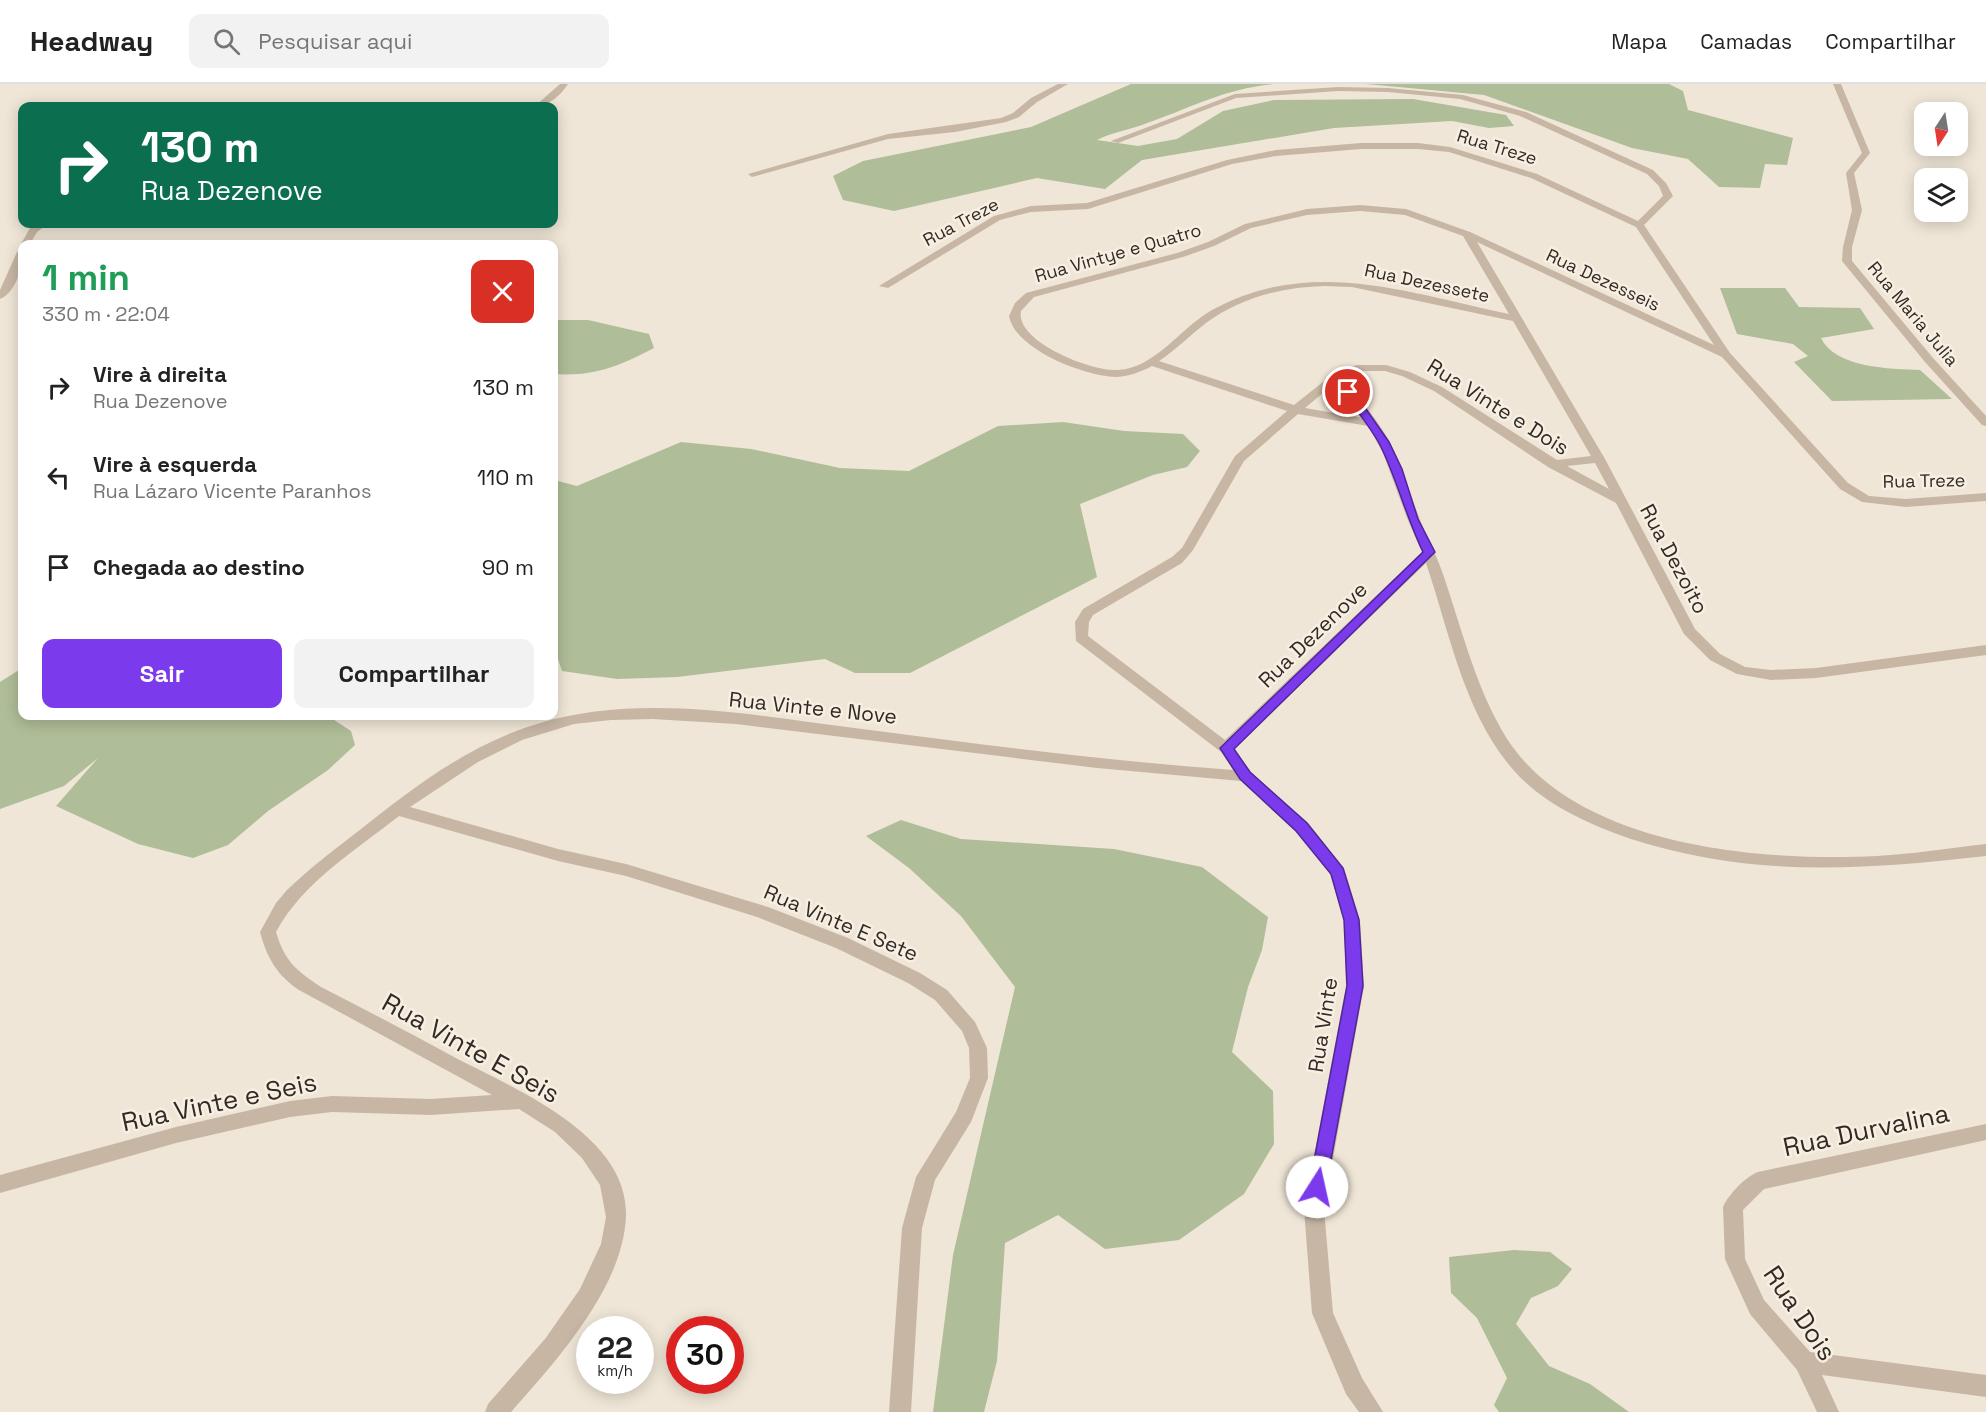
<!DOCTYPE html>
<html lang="pt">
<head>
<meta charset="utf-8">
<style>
	:root { --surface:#fff; --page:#f2f2f2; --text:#222; --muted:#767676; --line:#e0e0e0; --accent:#7c3aed }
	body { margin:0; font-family:"Space Grotesk",sans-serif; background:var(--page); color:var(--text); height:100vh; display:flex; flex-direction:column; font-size:22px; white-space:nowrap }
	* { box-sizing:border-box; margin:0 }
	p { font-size:20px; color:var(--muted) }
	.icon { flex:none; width:33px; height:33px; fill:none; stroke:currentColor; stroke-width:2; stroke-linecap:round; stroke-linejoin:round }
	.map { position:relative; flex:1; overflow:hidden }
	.drawer { position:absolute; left:18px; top:156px; width:540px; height:480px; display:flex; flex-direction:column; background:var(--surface); border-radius:12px; box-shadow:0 3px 15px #0003 }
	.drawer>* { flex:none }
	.hud { position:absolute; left:18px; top:18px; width:540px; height:126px; border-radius:12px; box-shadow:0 3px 15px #0003; background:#0b6e4f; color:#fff; overflow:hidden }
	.needle { width:39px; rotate:192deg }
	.controls { position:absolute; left:1914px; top:18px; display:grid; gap:12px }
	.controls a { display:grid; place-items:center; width:54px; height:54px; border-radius:12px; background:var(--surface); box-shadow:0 3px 15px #0003; font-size:30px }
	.speed { position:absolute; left:576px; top:1232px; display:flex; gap:12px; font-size:30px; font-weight:700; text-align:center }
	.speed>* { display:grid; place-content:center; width:78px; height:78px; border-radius:50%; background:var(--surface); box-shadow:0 3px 15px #0003; line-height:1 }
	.speed small { font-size:15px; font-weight:400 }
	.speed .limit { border:9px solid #d22; background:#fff; color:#111 }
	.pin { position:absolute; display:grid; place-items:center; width:51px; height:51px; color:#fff; margin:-26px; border:3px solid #fff; border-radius:50%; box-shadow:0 2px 6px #0007 }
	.me { position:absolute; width:66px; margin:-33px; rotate:10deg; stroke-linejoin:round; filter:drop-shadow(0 0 4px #0008) }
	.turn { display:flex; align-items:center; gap:21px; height:126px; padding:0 24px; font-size:27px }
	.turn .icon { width:78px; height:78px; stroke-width:2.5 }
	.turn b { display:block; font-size:42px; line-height:51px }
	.round { display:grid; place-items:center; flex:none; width:63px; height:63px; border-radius:12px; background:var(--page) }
	.overview { display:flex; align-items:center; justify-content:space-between; height:102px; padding:0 24px }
	h1 { font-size:36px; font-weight:600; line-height:45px; color:#1e9e55 }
	.button { display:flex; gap:12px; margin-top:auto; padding:12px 24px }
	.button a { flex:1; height:69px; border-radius:12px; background:var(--accent); color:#fff; font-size:24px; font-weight:600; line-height:69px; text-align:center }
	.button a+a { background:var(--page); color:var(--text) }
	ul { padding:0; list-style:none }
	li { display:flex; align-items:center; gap:18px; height:90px; padding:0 24px }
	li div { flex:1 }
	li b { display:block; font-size:22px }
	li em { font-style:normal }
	header { display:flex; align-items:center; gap:36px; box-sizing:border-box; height:84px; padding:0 30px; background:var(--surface); border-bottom:2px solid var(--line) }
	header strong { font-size:28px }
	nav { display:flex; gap:33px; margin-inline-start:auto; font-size:21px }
	.search { width:420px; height:54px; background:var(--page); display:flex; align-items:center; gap:15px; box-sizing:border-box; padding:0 21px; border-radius:12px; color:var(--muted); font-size:22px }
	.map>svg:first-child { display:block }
	.green { fill:#afbd98 }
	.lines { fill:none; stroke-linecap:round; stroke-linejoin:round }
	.minor { fill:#c7b6a4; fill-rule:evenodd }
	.tertiary { fill:#c7b6a4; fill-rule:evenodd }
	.route { fill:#7c3aed; stroke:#51269a; stroke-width:1.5 }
	.labels { text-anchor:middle; stroke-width:5; stroke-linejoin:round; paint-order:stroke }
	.far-street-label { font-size:18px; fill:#322a25; stroke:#f8efe3 }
	.street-label { font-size:21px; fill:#322a25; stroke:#f8efe3 }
	.near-street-label { font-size:26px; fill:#322a25; stroke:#f8efe3 }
</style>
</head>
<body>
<header>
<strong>Headway</strong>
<div class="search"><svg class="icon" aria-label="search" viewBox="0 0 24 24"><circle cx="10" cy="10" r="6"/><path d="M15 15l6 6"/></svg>Pesquisar aqui</div>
<nav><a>Mapa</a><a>Camadas</a><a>Compartilhar</a></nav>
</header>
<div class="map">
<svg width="1986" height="1328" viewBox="0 0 1986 1328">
	<rect width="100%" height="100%" fill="#efe6d7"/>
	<path class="green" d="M1131 0H1274C1224 5 1195 22 1150 38 1133 45 1112 48 1097 56L1138 62 1177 55 1223 27 1274 16 1413 15 1506 31 1514 42 1489 44 1452 37 1334 44 1142 76 1105 105 1037 94 894 127 843 116 833 92 863 77 1031 43Z
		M1366 0H1669L1683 7 1688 26 1793 54 1787 81 1765 80 1760 104 1719 103 1688 75 1632 64 1484 11Z
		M1785 204 1799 223 1860 224 1874 245 1821 254C1835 284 1891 285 1920 286L1952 315 1832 317 1794 278 1808 272 1793 260 1737 250 1720 204Z
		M554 236H588L649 250 654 264C619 282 594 293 554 290Z
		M1063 338 1124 347 1183 350 1200 367 1187 383 1153 391 1080 420 1097 493 910 589H855L825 575 677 593 617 595 562 587 554 563V396L577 402 681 358 751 365 840 384 909 387 998 342Z
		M22 584V632H328L351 647 355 661 328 686 268 727 228 761 193 774 138 760 56 722 98 674 64 702 0 725V598Z
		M901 736 961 755 1114 765 1202 783 1268 833 1262 866 1248 903 1232 968 1273 1007 1274 1060 1244 1110 1179 1156 1105 1165 1058 1131 1005 1159 997 1277 984 1328H933L953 1171 1015 903 961 832 909 784 866 752Z
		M1514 1166 1550 1168 1572 1185 1558 1202 1531 1214 1516 1240 1549 1282 1590 1300 1629 1328H1499L1494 1321 1507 1294 1477 1234 1451 1209 1449 1173Z"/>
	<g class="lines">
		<path class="minor" d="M560 0H568C561 11 549 22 535 22Z
			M1058 0H1068L1037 18 1019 33 1006 38 955 48 888 55 752 93 748 90 888 50 1001 34 1013 29 1031 14Z
			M1338 3 1388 4 1463 11 1526 28 1653 86 1666 99 1673 112 1644 141 1730 269 1848 399 1869 412 1906 415 1986 409V417L1906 423 1862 418 1840 405 1722 273 1477 158 1605 375 1695 545 1720 570 1745 583 1771 586 1816 584 1986 561V571L1816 594 1771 596 1737 590 1710 576 1684 550 1616 419 1548 383 1434 307 1402 292 1385 287H1358L1344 293C1359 316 1379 336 1391 361 1402 381 1407 404 1416 425 1424 448 1436 469 1444 493 1461 543 1474 596 1500 643 1564 762 1757 778 1877 772 1913 770 1950 764 1986 760V772C1861 786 1753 794 1631 755 1591 741 1547 722 1517 690 1465 634 1450 550 1426 479L1234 665 1250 688 1308 739 1344 784 1360 836 1364 902 1324 1125 1333 1229 1362 1294 1383 1328H1359L1346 1310 1312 1229 1304 1125 1346 902 1344 836 1330 790 1296 747 1241 697 1097 684 736 640 652 635 611 636 574 640 522 656 478 678 410 723 558 765 626 780 768 823 848 854 920 889 947 906 975 938 987 964 988 994 971 1038 935 1096 922 1144 911 1328H889L902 1144 916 1093 956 1028 970 994 969 964 962 947 935 916 908 899 836 864 757 833 626 792 558 777 399 732C356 766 303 798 276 848 285 878 296 886 321 903 366 926 410 949 454 973 513 1004 628 1050 626 1131 624 1203 556 1277 511 1328H485L488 1320 545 1255 580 1205 601 1160 606 1133 600 1101 582 1074 555 1048 519 1025 431 1031 332 1028 290 1033 176 1059 0 1109V1091L176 1043 290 1017 332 1012 431 1015 492 1011 299 906C277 891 267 874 260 848L276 819 287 806C310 784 335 765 361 745 414 703 470 660 537 640 641 608 756 632 862 645 985 661 1109 677 1233 686L1221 668 1076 557 1075 538 1083 525 1172 473 1182 464 1235 372 1287 327 1152 282C1141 288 1129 292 1117 293 1086 293 1015 266 1009 232L1015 219 1026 209 1177 169 1208 158 1245 140 1307 125 1360 121 1406 125 1470 148 1714 261 1636 143 1531 94 1449 68 1418 65H1361L1276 72 1232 80 1088 125 1031 128 1000 136 888 204 879 202 994 132 1031 122 1087 119 1227 76 1276 66 1361 59H1418L1450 63 1537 90 1638 137 1663 112 1659 102 1647 90 1520 32 1460 15 1388 8 1338 7 1236 14 1118 59 1111 57 1235 10ZM1360 127 1405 131 1463 152 1509 230C1408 209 1310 172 1212 226 1181 243 1156 284 1118 286 1093 288 1015 258 1021 227L1034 213 1183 173 1214 162 1251 144 1307 131ZM1325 202 1352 203 1513 237 1591 372 1557 376 1442 303 1410 288 1386 281H1357L1333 290 1294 321 1159 277C1176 266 1190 251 1206 239 1241 213 1283 203 1325 202ZM1336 298 1363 334 1305 324ZM1298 330 1368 342 1383 369 1407 434 1422 468 1225 656 1088 552 1089 538 1093 531 1182 479 1193 466 1244 377ZM1595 379 1609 405 1567 382Z
			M37 140H48L37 148 30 160 22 162 21 160 30 144Z
			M22 165C24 181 16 209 0 215V206L17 168Z
			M1986 1040V1056L1764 1105 1743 1126 1745 1175 1764 1216 1810 1268 1986 1291V1313L1822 1291 1839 1328H1817L1797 1286 1750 1230 1725 1175 1723 1123C1729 1110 1745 1093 1758 1088Z"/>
		<path class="tertiary" d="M1833 0H1841L1870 69 1854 89 1862 126 1852 163V177L1933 274 1986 332V342L1982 341 1925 278 1842 177 1843 163 1852 126 1846 89 1862 69Z"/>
	</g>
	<path class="route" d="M1344 305H1352L1389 358 1402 385 1418 435 1435 468 1234 665 1250 688 1307 739 1343 784 1359 836 1363 902 1326 1103 1324 1109 1317 1111 1311 1109 1309 1103 1347 902 1344 836 1331 790 1296 747 1240 695 1220 664 1423 468C1406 433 1397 395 1380 361 1370 342 1355 325 1343 308Z"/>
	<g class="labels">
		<g class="far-street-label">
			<text transform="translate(1497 63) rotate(17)" y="6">Rua Treze</text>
			<text transform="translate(961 138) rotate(-28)" y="6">Rua Treze</text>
			<text transform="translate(1118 169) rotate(-16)" y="6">Rua Vintye e Quatro</text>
			<text transform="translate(1603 196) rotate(25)" y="6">Rua Dezesseis</text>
			<text transform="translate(1427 199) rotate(12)" y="6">Rua Dezessete</text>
			<text transform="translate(1913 230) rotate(50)" y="6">Rua Maria Julia</text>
			<text transform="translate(1924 397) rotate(-1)" y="6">Rua Treze</text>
		</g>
		<g class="street-label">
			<text transform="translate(1498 323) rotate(32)" y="7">Rua Vinte e Dois</text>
			<text transform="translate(1674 475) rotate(62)" y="7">Rua Dezoito</text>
			<text transform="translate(1313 551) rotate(-44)" y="7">Rua Dezenove</text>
			<text transform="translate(813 624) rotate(6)" y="7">Rua Vinte e Nove</text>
			<text transform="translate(841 839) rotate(23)" y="7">Rua Vinte E Sete</text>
			<text transform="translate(1323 941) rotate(-81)" y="7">Rua Vinte</text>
		</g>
		<g class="near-street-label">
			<text transform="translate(471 964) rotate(29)" y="9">Rua Vinte E Seis</text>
			<text transform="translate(219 1018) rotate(-12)" y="9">Rua Vinte e Seis</text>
			<text transform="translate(1866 1046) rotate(-12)" y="9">Rua Durvalina</text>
			<text transform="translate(1800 1229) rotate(56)" y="9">Rua Dois</text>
		</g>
	</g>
</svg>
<div class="controls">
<a><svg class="needle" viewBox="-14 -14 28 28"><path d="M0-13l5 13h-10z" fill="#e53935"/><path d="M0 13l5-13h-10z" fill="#767676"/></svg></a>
<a><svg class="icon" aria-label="layers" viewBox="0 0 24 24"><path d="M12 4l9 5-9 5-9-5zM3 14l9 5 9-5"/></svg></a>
</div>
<div class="speed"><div>22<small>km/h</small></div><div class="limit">30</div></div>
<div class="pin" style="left:1348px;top:308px;background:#d93025"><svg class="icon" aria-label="arrive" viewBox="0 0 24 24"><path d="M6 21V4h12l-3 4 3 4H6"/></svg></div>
<svg class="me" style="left:1317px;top:1103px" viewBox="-20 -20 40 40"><circle r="19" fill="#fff"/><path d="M0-13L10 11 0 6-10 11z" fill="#7c3aed"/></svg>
<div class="hud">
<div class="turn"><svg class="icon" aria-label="right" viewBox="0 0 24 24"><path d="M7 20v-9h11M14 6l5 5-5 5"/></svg><div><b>130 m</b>Rua Dezenove</div></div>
</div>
<section class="drawer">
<div class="overview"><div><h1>1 min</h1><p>330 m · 22:04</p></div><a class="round" style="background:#d93025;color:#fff"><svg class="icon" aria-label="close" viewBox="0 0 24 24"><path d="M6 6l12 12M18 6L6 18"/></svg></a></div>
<ul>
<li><svg class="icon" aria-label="right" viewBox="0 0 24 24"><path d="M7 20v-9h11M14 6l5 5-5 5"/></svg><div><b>Vire à direita</b><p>Rua Dezenove</p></div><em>130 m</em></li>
<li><svg class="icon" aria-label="left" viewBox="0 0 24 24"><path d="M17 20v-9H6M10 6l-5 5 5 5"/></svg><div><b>Vire à esquerda</b><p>Rua Lázaro Vicente Paranhos</p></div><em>110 m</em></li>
<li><svg class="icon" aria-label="arrive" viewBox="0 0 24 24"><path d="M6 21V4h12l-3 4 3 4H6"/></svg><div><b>Chegada ao destino</b></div><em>90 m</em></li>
</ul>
<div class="button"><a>Sair</a><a>Compartilhar</a></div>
</section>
</div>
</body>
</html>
